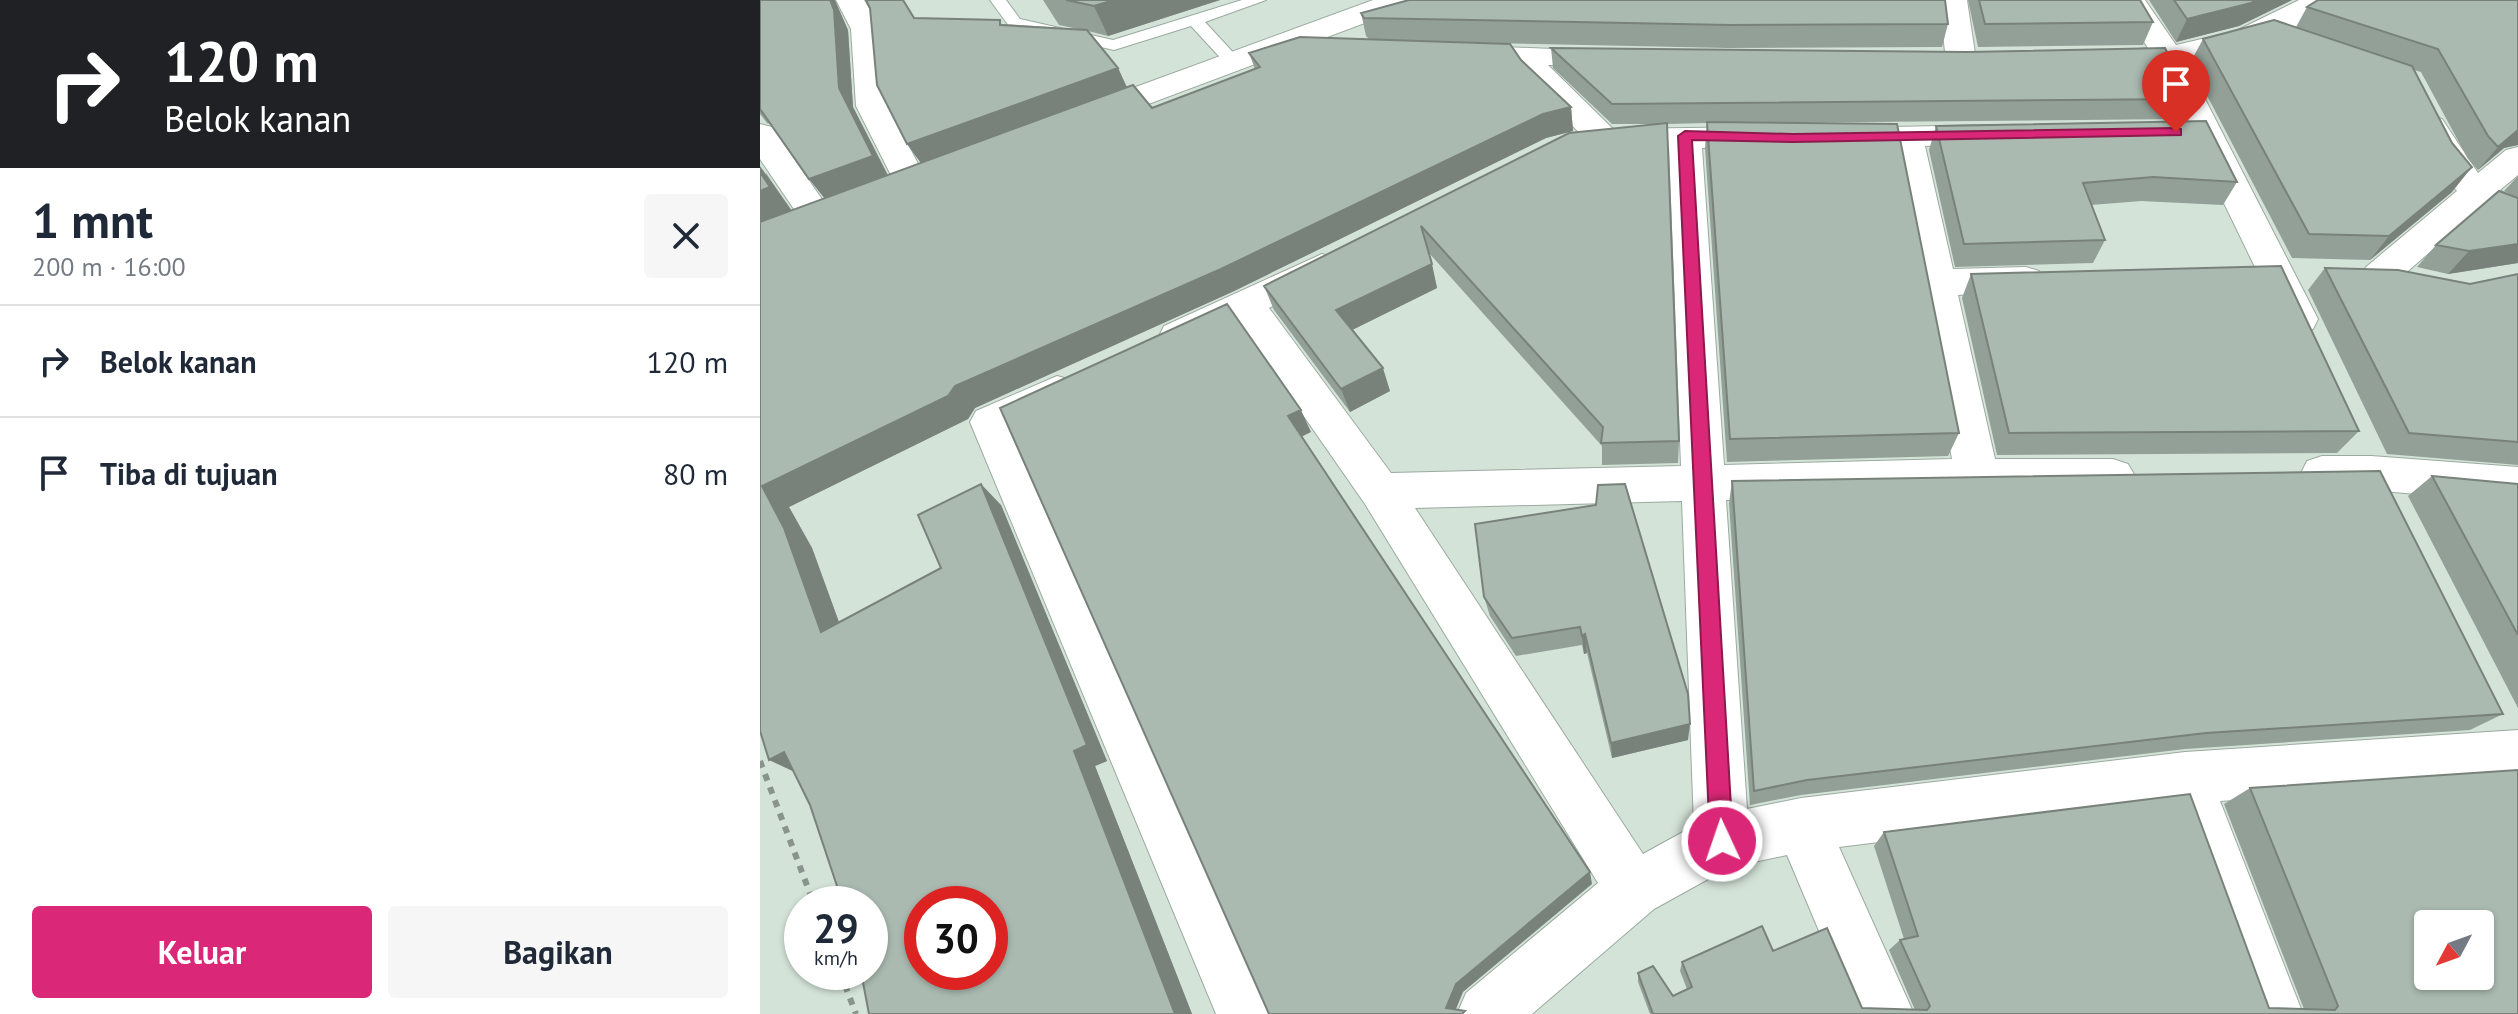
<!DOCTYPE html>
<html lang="id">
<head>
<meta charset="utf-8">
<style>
	:root { --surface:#fff; --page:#f6f6f7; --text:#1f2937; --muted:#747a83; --line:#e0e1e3; --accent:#db2777 }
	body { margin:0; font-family:"PT Sans",sans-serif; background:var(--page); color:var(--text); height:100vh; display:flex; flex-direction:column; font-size:30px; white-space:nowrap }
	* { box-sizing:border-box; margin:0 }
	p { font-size:26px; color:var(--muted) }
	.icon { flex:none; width:44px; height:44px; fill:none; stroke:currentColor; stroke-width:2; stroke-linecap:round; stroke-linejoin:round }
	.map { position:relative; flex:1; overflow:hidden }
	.side { display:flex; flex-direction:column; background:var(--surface); width:760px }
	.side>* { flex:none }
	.top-card { background:#202124; color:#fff; overflow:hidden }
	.needle { width:52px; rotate:229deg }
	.controls { position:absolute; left:1654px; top:910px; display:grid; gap:16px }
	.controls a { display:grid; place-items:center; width:80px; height:80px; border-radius:8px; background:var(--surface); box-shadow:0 2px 6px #0004; font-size:40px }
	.speed { position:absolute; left:24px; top:886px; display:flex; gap:16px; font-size:40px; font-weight:700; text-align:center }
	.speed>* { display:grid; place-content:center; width:104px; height:104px; border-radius:50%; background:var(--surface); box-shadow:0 2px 6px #0004; line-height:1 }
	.speed small { font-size:20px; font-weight:400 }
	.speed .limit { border:12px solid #d22; background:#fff; color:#111 }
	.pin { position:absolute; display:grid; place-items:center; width:68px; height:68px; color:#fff; margin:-82px -34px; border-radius:50% 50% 50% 0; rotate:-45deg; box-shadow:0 0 8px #0007 }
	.pin .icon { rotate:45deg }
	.me { position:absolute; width:88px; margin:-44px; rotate:357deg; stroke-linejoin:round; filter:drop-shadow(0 0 6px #0008) }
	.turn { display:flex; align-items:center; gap:28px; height:168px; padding:0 32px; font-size:36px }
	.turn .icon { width:104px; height:104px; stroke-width:2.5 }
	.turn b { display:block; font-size:56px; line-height:68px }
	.round { display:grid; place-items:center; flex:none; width:84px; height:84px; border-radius:8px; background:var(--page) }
	.summary { display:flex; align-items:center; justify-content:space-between; height:136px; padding:0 32px }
	h1 { font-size:48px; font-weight:600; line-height:60px }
	.cta { display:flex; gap:16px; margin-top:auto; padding:16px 32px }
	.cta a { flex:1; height:92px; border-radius:8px; background:var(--accent); color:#fff; font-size:32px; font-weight:600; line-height:92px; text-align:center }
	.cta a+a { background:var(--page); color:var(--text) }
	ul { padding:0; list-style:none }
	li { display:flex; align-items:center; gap:24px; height:112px; padding:0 32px; border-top:2px solid var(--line) }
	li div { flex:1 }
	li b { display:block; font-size:30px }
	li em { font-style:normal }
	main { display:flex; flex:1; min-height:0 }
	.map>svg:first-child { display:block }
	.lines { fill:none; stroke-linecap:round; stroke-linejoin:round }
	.lane-casing { stroke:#9baaa0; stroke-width:2 }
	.street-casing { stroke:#9baaa0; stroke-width:2 }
	.secondary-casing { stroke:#9baaa0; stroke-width:2 }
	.path { stroke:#89948c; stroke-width:6; stroke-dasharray:7 7; stroke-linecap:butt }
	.lane { fill:#fff; fill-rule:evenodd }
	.street { fill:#fff; fill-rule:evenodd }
	.secondary { fill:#fff; fill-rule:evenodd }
	.wall { fill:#93a097 }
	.shaded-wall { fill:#78827b }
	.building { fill:#abbab0; stroke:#78827b; stroke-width:2; fill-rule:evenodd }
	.route { fill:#db2777; stroke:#8e194d; stroke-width:2 }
</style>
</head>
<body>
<main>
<section class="side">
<div class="top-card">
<div class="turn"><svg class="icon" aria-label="right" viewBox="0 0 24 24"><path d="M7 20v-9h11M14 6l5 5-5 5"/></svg><div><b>120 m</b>Belok kanan</div></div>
</div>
<div class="summary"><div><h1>1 mnt</h1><p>200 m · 16:00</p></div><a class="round"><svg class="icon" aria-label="close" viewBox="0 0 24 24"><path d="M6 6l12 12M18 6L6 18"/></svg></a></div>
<ul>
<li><svg class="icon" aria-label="right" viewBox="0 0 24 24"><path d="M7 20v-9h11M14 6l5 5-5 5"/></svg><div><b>Belok kanan</b></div><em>120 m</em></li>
<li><svg class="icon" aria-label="arrive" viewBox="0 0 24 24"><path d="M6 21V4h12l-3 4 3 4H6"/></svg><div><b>Tiba di tujuan</b></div><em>80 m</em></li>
</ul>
<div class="cta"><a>Keluar</a><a>Bagikan</a></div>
</section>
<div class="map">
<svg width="1758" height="1014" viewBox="0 0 1758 1014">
	<rect width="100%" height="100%" fill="#d4e3d8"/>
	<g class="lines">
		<g class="lane-casing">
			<path id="lane" d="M230 0H246L260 19 353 40 482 0H506L445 22 481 61 473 66 467 65 431 26 354 50 249 26Z"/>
		</g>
		<g class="street-casing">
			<path id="street" d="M76 0H104L121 29 128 106 167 181 162 189 150 192 138 189 96 106 91 29Z
				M1179 0H1207L1216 60 1212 66H1190L1186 60Z
				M1357 0H1385L1416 45 1476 31 1539 0H1573C1550 34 1465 55 1426 62L1558 319 1553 329 1539 333 1525 329 1397 65H1340L1336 59 1340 53 1388 48Z
				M699 45 861 52 865 58 861 64 788 65 853 129 1004 127 1016 130 1020 137 1016 144 942 148 964 465 1192 459 1133 147 1069 145 1065 138 1069 131 1081 128 1232 125 1244 128 1248 135 1244 142 1165 146 1193 269 1266 267 1279 271 1285 280 1279 289 1198 295 1235 459H1353L1368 464 1375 476 1368 488 1353 493 966 500 987 809 1041 798 1425 752 1758 730V780L1460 801 1543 1014H1483L1409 806 1079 847 1154 1014H1094L1027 855 970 867 894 909 772 1014H697L706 993 838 883 605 504 479 323 418 350 404 346 399 336 404 326 562 254 575 258 580 267 575 276 509 308 631 473 921 466 909 148 832 146 754 65 688 60 684 54 688 48ZM922 501 934 826 883 854 655 508Z
				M1671 116 1682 119 1718 173 1746 150 1758 147V175L1740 190 1758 201V228L1719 209 1632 285 1619 289 1606 285 1601 276 1606 267 1697 191 1672 158 1655 126 1660 119Z
				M0 124 12 127 68 208 74 216 68 224 56 228 44 224 0 159Z
				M297 376 311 380 317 391 311 402 255 429 516 1014H456L210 422 216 411Z
				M1562 456H1611L1758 467V503L1611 490H1562L1547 485 1541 473 1547 461Z"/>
		</g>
		<g class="secondary-casing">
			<path id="secondary" d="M613 0H654L650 6 335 124 324 127 313 124 308 117 313 110Z"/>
		</g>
		<path class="path" d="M0 761 54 904
			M80 972 96 1014"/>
		<use href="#lane" class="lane"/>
		<use href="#street" class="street"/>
		<use href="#secondary" class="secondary"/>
	</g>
	<path class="wall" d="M0 0 88 30 93 107 128 175 161 163 147 144 155 18 318 29 299 25 283 0H460L348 36 328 31 358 68 367 87 392 108 495 69 489 53 609 39 606 36 601 13 1188 24 1182 47 968 48 724 43 761 60 811 107 813 131 786 138 472 292 215 408 208 419 29 507 52 548 79 622 181 568 241 505 347 761 335 766 432 1014H109L110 972 50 805 6 173 31 210 65 198 11 124 7 123 0 114Z
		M1208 0H1379L1393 22 1383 45 1218 47Z
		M1389 0H1532L1479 26 1416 42Z
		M1758 0V145L1744 148 1718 170 1708 159 1661 72 1654 70 1692 192 1610 260 1532 258 1430 63 1443 39 1536 27 1547 7Z
		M791 48 1431 99 1420 119 996 123 1199 433 1188 456 967 462 945 148 947 123 907 124 919 441 918 463 842 465V446L669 253 677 288 592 330 630 391 590 412 514 310 504 286 897 124H852L793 68Z
		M1176 126 1477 182 1463 205 1381 201 1331 205 1345 240 1333 263 1195 267 1169 150Z
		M1758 176V263L1688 274 1657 267 1676 245 1751 195 1744 191Z
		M1565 268 1710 284 1758 274V465L1627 454 1548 290Z
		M1211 274 1599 431 1577 453 1237 455 1202 298Z
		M1672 476 1758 484V708L1648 496Z
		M972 481 1743 714 1710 730 1425 749 1041 795 990 805 969 503Z
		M836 505 928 740 852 758 827 653 824 654 822 645 756 656 730 616 724 597Z
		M1490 788 1758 1014H890L878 982V973L913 996 927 989 920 971 922 962 1013 951 1102 1008 1155 1010 1129 950 1140 940 1144 939 1114 846 1124 832 1509 1008 1544 1009 1464 804Z"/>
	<path class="shaded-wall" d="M70 0H75L88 30 93 107 128 176 65 199 49 179Z
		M354 0H460L348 36 334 6Z
		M1498 0H1532L1479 26 1416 42 1427 19Z
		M358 68 367 88 161 163 147 144Z
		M811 107 813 131 786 138 472 292 215 408 208 419 29 507 52 548 89 650 61 632 2 486 195 386 783 114Z
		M1758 130V145L1744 148 1718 170 1738 147Z
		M0 166 32 211 0 223Z
		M1712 167 1692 192 1610 260 1629 236Z
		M1758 244V263L1688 274 1709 251Z
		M672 264 677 288 584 334 576 310Z
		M623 368 630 391 590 412 581 389Z
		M541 410 551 432 539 438 528 416Z
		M221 484 241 505 347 761 335 766 432 1014H415L314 751Z
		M825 634 827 653 824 654 822 636Z
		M930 724 928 740 852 758 851 743Z
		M24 752 41 775 9 760Z
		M830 872 832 884 703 992 694 1014 686 1008 696 984Z"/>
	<path class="building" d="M0 0H70L74 10 79 88 113 156 49 179 0 109Z
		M106 0H143L154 18 240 20V25L327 30 358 68 147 144 117 85 110 8Z
		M306 0H354L334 6Z
		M649 0H1185L1188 24 970 25 604 18 601 13Z
		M1219 0H1380L1393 22 1225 24Z
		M1414 0H1498L1491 3 1427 19Z
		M1558 0H1758V130L1738 147 1728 136 1678 49 1547 7Z
		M1514 20 1652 66 1692 143 1712 167 1629 236 1549 234 1443 39Z
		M540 37 750 44 761 60 811 107 783 114 461 269 195 386 188 396 2 486 24 528 61 632 181 568 158 515 221 484 327 745 314 751 415 1014H109L101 972H110V904H83L50 805 24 752 9 760 0 731V222L373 85 392 108 500 67 489 53ZM162 904H230V972H162Z
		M791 48 1207 52 1405 48 1431 99 852 104Z
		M1446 121 1477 182 1393 177 1323 183 1345 240 1204 244 1176 126Z
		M947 122 1137 124 1199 433 970 439Z
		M907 123 919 441 841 443 843 427 661 226 672 264 576 310 623 368 581 389 504 286 809 133Z
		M0 172 10 187 0 191Z
		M1739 191 1758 198V244L1709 251 1676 245Z
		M1521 266 1599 431 1249 433 1211 274Z
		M1565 268 1638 270 1710 284 1758 274V442L1649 433Z
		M467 304 541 410 528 416 830 872 696 984 686 1008 705 1011 702 1014H509L240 408Z
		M1620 471 1743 714 1446 733 1047 780 994 791 972 481Z
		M1672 476 1758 484V635Z
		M865 484 928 694 930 724 851 743 825 634 822 636 820 627 752 638 724 597 715 524 836 505 838 485Z
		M1758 770V1014H893L878 973 893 966 913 996 932 987 922 962 1002 926 1013 951 1067 928 1102 1008 1167 1010 1170 1006 1140 940 1158 936 1124 832 1430 794 1509 1008 1575 1010 1578 1006 1490 788ZM1668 924H1720V976H1668Z"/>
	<path class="route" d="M1416 128 1421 129V135L1033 142 932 140 973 841 970 849 962 853 954 849 950 841 918 136 925 131 1033 134Z"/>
</svg>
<div class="controls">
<a><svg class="needle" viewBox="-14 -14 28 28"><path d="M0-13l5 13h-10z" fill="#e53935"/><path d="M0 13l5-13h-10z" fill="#747a83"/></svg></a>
</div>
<div class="speed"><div>29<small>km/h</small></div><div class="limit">30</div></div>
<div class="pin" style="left:1416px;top:132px;background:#d93025"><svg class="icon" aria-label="arrive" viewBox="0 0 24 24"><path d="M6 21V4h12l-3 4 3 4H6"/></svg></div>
<svg class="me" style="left:962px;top:841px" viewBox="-20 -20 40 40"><circle r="17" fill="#db2777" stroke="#fff" stroke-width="3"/><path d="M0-11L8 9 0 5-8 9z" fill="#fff"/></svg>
</div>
</main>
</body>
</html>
